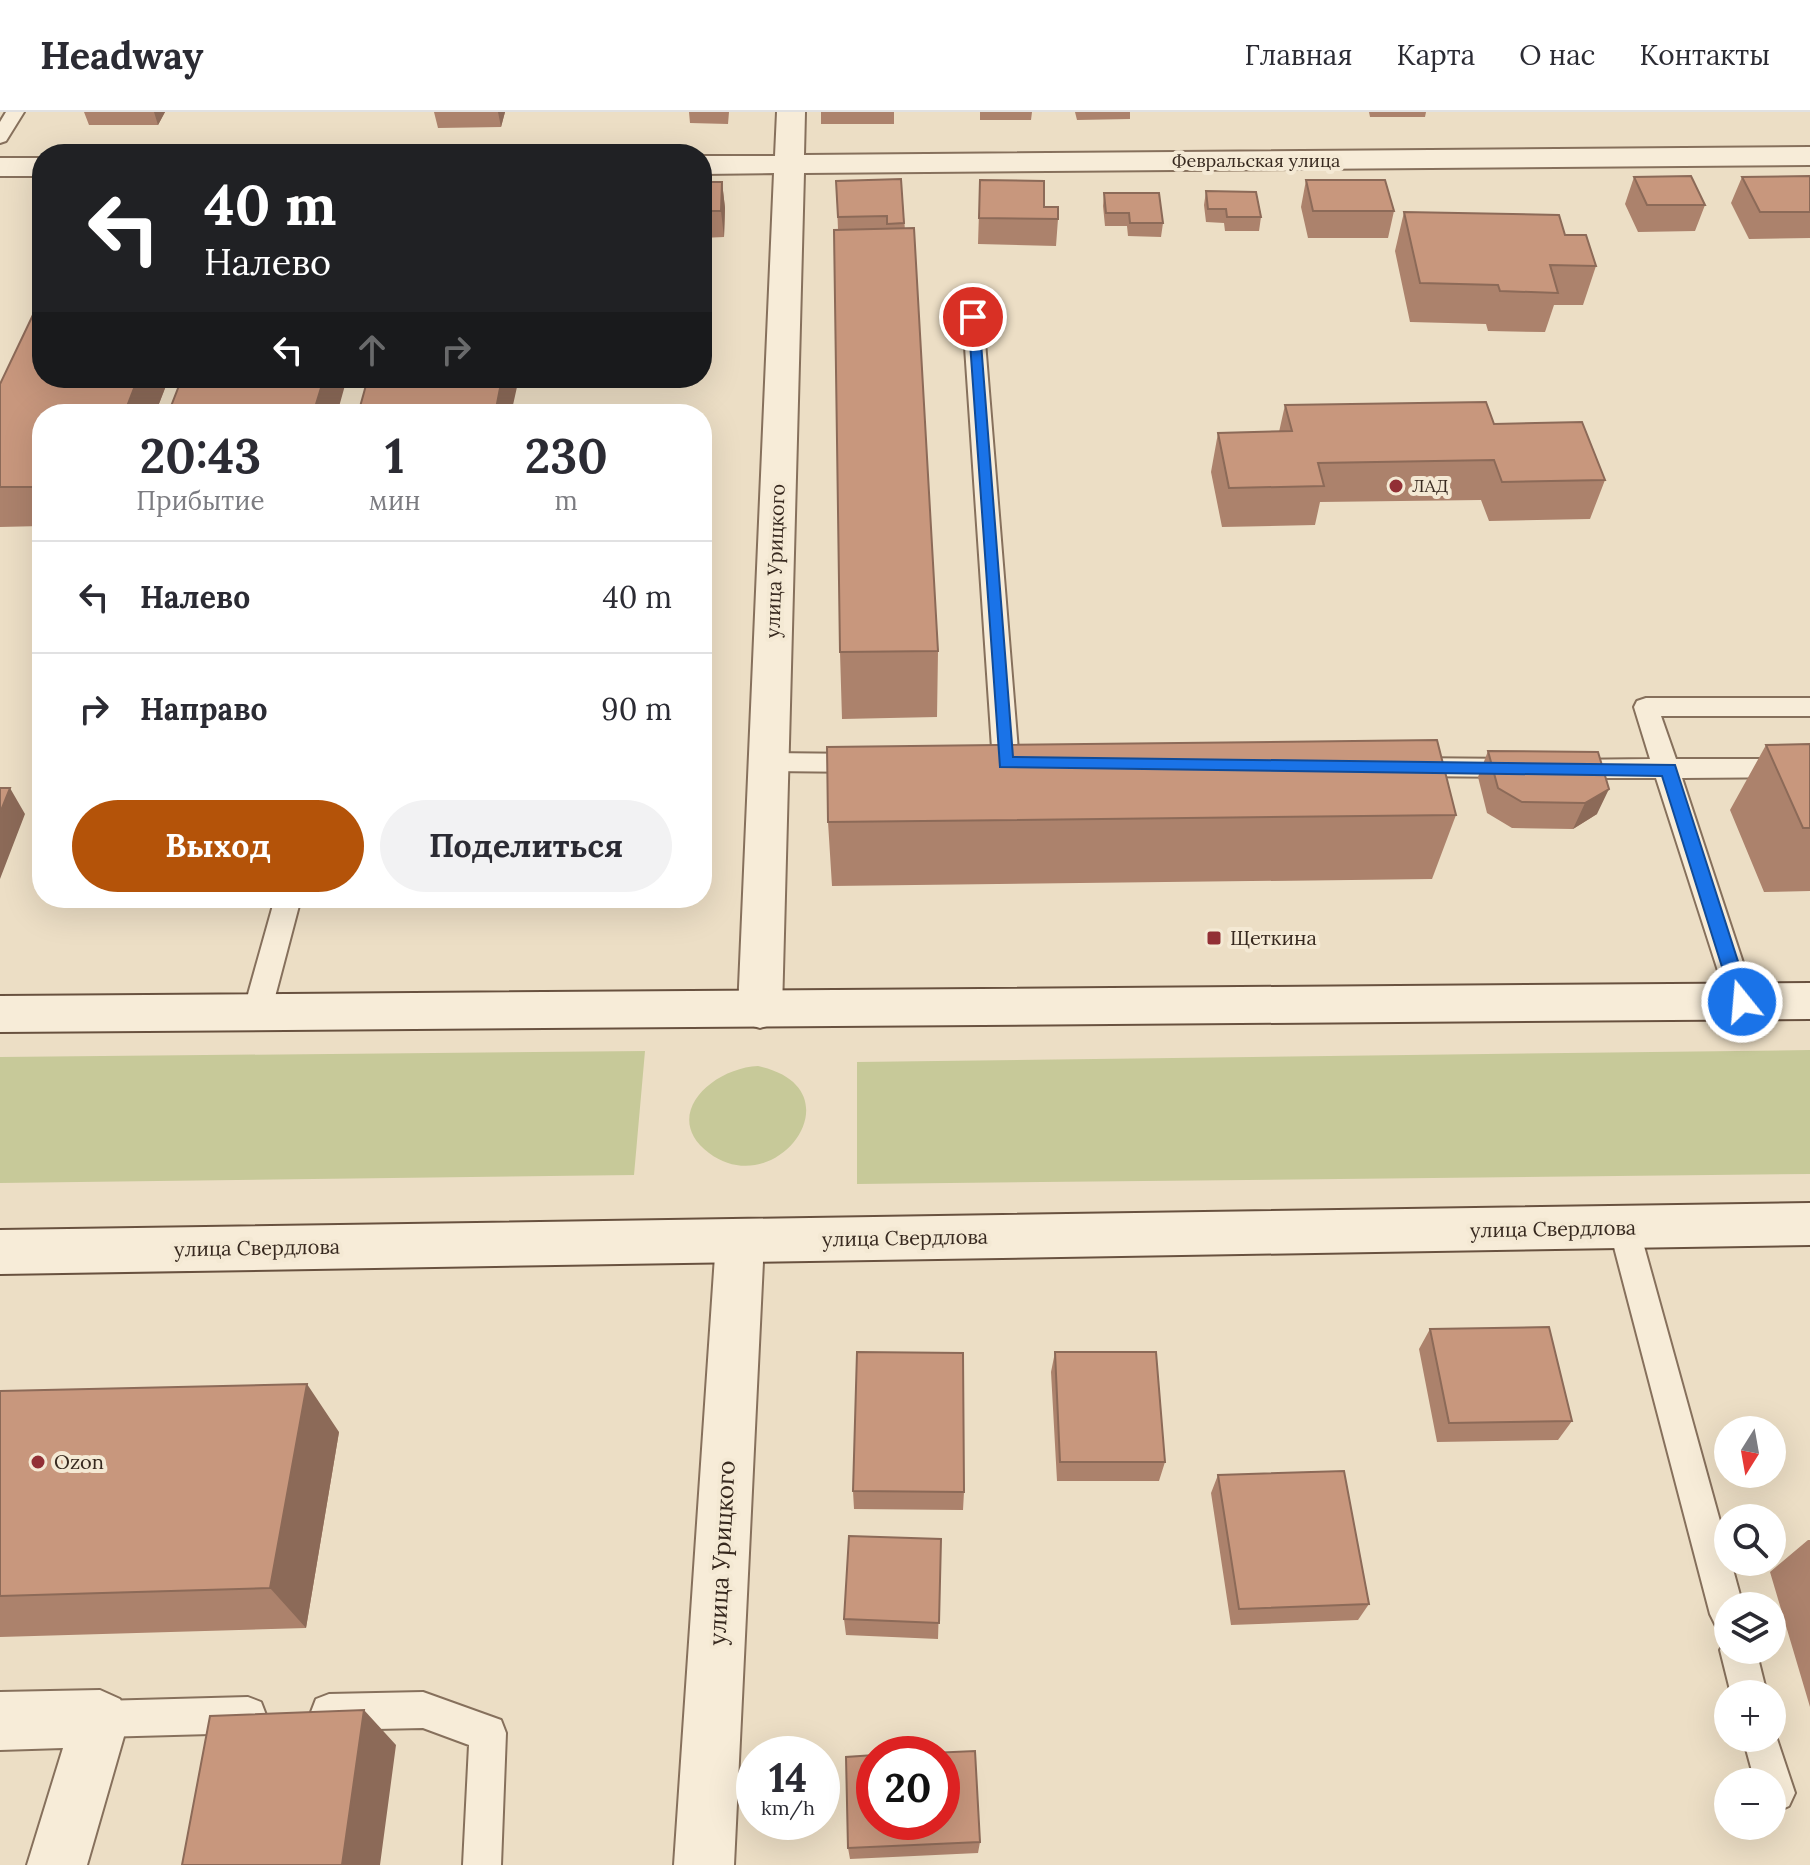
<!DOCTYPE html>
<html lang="ru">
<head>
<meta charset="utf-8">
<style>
	:root { --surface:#fff; --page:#f2f2f3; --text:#2b2b33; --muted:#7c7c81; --line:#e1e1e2; --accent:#b45309 }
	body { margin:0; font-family:Lora,serif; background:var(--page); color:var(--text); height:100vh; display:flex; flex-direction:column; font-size:30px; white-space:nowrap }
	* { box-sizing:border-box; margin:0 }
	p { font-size:26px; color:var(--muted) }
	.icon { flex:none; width:44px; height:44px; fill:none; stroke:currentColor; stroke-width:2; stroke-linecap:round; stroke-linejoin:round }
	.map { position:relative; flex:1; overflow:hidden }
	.panel { position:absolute; left:32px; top:292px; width:680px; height:504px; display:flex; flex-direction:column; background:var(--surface); border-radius:32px; box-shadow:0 8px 32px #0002 }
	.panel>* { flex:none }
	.top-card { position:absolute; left:32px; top:32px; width:680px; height:244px; border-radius:32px; box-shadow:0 8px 32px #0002; background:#202124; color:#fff; overflow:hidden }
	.needle { width:52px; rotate:191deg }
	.tools { position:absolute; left:1714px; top:1304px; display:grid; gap:16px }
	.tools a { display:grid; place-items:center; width:72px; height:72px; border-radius:50%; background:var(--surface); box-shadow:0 8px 32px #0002; font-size:40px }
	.speed { position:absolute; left:736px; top:1624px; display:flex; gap:16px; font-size:40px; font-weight:700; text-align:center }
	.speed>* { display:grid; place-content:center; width:104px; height:104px; border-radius:50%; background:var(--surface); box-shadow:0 8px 32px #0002; line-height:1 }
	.speed small { font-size:20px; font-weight:400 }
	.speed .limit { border:12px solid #d22; background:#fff; color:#111 }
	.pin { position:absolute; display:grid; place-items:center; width:68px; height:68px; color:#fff; margin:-34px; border:4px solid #fff; border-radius:50%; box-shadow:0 2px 8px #0007 }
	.me { position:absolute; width:88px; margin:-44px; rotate:343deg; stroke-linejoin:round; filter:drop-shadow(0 0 6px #0008) }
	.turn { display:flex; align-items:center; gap:28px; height:168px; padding:0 40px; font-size:36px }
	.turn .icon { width:104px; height:104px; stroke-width:2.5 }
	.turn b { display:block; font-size:56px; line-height:68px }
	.lanes { display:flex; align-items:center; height:76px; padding:0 40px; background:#0003; justify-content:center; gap:40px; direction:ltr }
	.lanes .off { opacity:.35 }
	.eta { display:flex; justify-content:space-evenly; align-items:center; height:136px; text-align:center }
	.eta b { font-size:48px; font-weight:800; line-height:56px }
	.primary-button { display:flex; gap:16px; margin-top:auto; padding:16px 40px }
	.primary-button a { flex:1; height:92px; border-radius:48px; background:var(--accent); color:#fff; font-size:32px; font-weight:800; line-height:92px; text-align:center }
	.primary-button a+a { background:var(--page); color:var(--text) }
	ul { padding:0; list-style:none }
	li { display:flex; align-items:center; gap:24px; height:112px; padding:0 40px; border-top:2px solid var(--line) }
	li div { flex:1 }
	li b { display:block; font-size:30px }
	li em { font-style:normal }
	header { display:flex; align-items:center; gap:48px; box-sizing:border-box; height:112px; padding:0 40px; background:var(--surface); border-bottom:2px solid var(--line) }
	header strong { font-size:38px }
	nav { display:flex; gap:44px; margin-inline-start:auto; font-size:28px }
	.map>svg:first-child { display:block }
	.green { fill:#c7c999 }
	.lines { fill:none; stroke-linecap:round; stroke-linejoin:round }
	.service-casing { stroke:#86705c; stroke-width:4 }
	.minor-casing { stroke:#86705c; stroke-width:4 }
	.secondary-casing { stroke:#68513f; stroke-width:4 }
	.service { fill:#f7ecd8; fill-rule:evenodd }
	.minor { fill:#f7ecd8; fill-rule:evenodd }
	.secondary { fill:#f7ecd8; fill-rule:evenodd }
	.wall { fill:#ac826c }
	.shaded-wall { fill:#8c6a58 }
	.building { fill:#c8977d; stroke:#8c6a58; stroke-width:2 }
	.route { fill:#1a73e8; stroke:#114b97; stroke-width:2 }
	.poi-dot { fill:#922f35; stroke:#f4e9d4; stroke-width:3 }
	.labels { text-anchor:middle; stroke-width:8; stroke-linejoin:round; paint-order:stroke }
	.far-street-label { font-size:18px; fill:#37291f; stroke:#f4e9d4 }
	.far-poi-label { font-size:18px; fill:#37291f; stroke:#f4e9d4; text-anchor:start }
	.street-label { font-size:20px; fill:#37291f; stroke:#f4e9d4 }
	.poi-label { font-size:20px; fill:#37291f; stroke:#f4e9d4; text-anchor:start }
	.near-street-label { font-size:24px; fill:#37291f; stroke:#f4e9d4 }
</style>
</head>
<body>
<header>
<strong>Headway</strong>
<nav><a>Главная</a><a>Карта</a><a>О нас</a><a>Контакты</a></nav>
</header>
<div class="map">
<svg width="1810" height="1753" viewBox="0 0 1810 1753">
	<rect width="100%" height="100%" fill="#ecdec5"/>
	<path class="green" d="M1810 938V1062L857 1072V950Z
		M645 939 634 1063 0 1071V945Z
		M758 954C861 976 777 1092 709 1041 660 1004 712 956 758 954Z"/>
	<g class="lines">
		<g class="service-casing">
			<path id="service" d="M6 0H24L6 29 0 31V10Z
				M973 199 983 205 1019 651 1015 658H997L993 651 963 205Z
				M1646 586H1810V604H1661L1676 647H1810V665L1682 666 1756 890 1752 898 1742 901 1732 898 1728 890 1656 666H1565L1556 664 1552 657 1556 650 1565 648 1650 647 1634 595 1637 589Z
				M768 641 864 642 873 644 877 651 873 658 864 660 768 659 759 657 755 650 759 643Z
				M1405 646 1520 647 1529 649 1533 656 1529 663 1520 665 1405 664 1396 662 1392 655 1396 648Z
				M275 786H301L271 900 267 908 257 912 247 908 243 900Z
				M1624 1102 1635 1106 1639 1116 1728 1438V1450H1731L1743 1494H1728V1520L1716 1514 1710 1502 1609 1116 1613 1106Z
				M1728 1524V1538H1756L1767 1582H1731L1720 1538Z
				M423 1580 501 1608 506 1621 501 1753H463L469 1633 423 1616 329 1618 316 1613 311 1600 316 1587 329 1582Z
				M248 1585 261 1590 266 1603 261 1616 248 1621 100 1625 87 1620 82 1607 87 1594 100 1589Z
				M1772 1612 1795 1681 1789 1694 1776 1700 1772 1698V1670H1755L1743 1626H1772Z"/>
		</g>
		<g class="minor-casing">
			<path id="minor" d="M777 0H805L804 43 1810 35V53L804 61 782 898 776 911 760 916 744 911 738 898 774 61 702 62V44H775Z
				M0 46H42V64H0Z
				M740 1107 757 1114 764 1129 734 1753H674L716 1129 723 1114Z
				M100 1578 120 1587 129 1607 87 1753H27L63 1636 0 1638V1580Z"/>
		</g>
		<g class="secondary-casing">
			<path id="secondary" d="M1810 871V907L0 920V884Z
				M1810 1091V1133L0 1162V1118Z"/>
		</g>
		<use href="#service" class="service"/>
		<use href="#minor" class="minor"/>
		<use href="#secondary" class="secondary"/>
	</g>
	<path class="wall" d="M84 0H165L158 13H89Z
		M434 0H505L501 15 438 16Z
		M689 0H729L728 12 690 11Z
		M821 0H894V12H821Z
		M980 0H1032L1031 8H980Z
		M1075 0H1130V7L1077 8Z
		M1369 0H1426L1425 5H1370Z
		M1810 64V126L1749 127 1731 91 1742 65Z
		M1634 65 1705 93 1695 119 1638 120 1625 92Z
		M901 67 938 539 937 605 842 607 840 540 838 117 836 69Z
		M980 68 1044 95 1058 107 1056 134 978 132Z
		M1306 68 1394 99 1388 126H1308L1301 95Z
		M702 70H722L725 96 724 125 702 126Z
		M1206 79 1261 105 1259 119H1225L1224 111 1206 110 1204 93Z
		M1104 81 1163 111 1161 125 1128 124 1127 114H1105L1103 94Z
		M1404 100 1565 123 1596 154 1583 193H1554L1545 220 1488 219 1486 212 1410 210 1395 139Z
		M169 266 155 302H42V414L0 415V272Z
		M1285 293 1494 312 1605 368 1590 407 1489 409 1481 388 1320 390 1315 413 1222 415 1211 360 1218 321 1279 320Z
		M1810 632V779L1764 780 1730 698 1766 633Z
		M1488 639 1598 640 1597 702 1573 717 1512 716 1487 701 1478 665Z
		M1456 703 1432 767 832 774 828 710Z
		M372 786H664L374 791Z
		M1430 1217 1572 1309 1558 1328 1437 1330 1419 1237Z
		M1055 1240 1165 1350 1159 1369H1057L1051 1260Z
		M0 1279 339 1320 306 1516 0 1525Z
		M1218 1363 1369 1492 1358 1508 1231 1513 1211 1381Z
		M853 1379 964 1380 963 1398 854 1397Z
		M941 1427 938 1527 846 1523 844 1507Z
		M1808 1428H1810V1595L1770 1460Z
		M980 1730 978 1741 850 1747 848 1736Z"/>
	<path class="shaded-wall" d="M154 0H165L158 13Z
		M498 0H505L501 15Z
		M722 70 725 96 724 125 721 99Z
		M138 266H169L155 302H124Z
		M324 266H347L337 302H313Z
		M502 266H519L511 302H495Z
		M10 676 25 702 0 767V701Z
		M1609 677 1597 702 1573 717 1585 691Z
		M307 1272 339 1320 306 1516 270 1476Z
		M364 1598 396 1633 380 1753H342Z"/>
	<path class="building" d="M1691 64 1705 93H1647L1634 65Z
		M1810 64V100H1760L1742 65Z
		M901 67 904 111 887 112V104L838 105 836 69Z
		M980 68 1044 69V95H1058V107L979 106Z
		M1306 68H1385L1394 99H1313Z
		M702 70H722L721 99H702Z
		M1206 79 1256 80 1261 105H1227L1226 97H1208Z
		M1104 81H1159L1163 111H1130L1129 101H1106Z
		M1404 100 1559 103 1565 123H1586L1596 154 1550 153 1558 181 1500 179 1498 173 1420 171Z
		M914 116 938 539 840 540 834 118Z
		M42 184V266H138L124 302H42V375H0V272Z
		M182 266H324L313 302H168Z
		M368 266H502L495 302H358Z
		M1486 290 1494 312 1582 310 1605 368 1502 370 1494 348 1318 351 1324 374 1229 376 1218 321 1292 319 1285 293Z
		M1437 628 1456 703 828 710 827 635Z
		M1810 632V716H1803L1766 633Z
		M1488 639 1598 640 1609 677 1585 691 1522 690 1498 676Z
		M0 676H10L0 701Z
		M1549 1215 1572 1309 1449 1311 1430 1217Z
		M857 1240 963 1241 964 1380 853 1379Z
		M1055 1240H1156L1165 1350H1060Z
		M307 1272 270 1476 0 1484V1279Z
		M1344 1359 1369 1492 1239 1497 1218 1363Z
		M849 1424 941 1427 939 1511 844 1507Z
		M364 1598 342 1753H182L210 1604Z
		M975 1639 980 1730 848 1736 846 1645 874 1643V1710H942V1642H908Z"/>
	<path class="route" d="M968 202 979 205 1013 645 1675 653 1751 890 1749 895 1742 897 1733 890 1662 664 1000 655Z"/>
	<g class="poi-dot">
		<circle cx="1396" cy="374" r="8"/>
		<rect x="1206" y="818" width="16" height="16" rx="4"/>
		<circle cx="38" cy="1350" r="8"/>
	</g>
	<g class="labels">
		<g class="far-street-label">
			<text x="1256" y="55">Февральская улица</text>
		</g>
		<g class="far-poi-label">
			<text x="1412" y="380">ЛАД</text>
		</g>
		<g class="street-label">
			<text transform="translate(775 449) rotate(-88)" y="7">улица Урицкого</text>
			<text transform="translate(1553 1117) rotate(-1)" y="7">улица Свердлова</text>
			<text transform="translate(905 1126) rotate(-1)" y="7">улица Свердлова</text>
			<text transform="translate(257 1136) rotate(-1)" y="7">улица Свердлова</text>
		</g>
		<g class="poi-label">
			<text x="1230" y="833">Щеткина</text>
			<text x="54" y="1357">Ozon</text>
		</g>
		<g class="near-street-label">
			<text transform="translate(722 1441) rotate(-87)" y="8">улица Урицкого</text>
		</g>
	</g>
</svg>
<div class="tools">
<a><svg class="needle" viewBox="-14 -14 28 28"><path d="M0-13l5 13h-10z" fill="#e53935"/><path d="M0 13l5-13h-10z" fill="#7c7c81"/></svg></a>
<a><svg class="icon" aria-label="search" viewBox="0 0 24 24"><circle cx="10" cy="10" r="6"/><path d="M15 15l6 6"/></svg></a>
<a><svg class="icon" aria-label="layers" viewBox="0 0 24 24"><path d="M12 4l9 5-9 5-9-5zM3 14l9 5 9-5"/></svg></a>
<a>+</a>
<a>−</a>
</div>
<div class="speed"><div>14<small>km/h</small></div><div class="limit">20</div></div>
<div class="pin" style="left:973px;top:205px;background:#d93025"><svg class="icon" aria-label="arrive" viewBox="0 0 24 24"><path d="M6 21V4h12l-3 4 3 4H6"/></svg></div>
<svg class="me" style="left:1742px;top:890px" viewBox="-20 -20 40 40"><circle r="17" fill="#1a73e8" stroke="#fff" stroke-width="3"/><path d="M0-11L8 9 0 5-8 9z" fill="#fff"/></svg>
<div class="top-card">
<div class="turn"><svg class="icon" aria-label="left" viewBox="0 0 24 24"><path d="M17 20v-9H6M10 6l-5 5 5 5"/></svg><div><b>40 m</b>Налево</div></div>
<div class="lanes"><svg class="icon" aria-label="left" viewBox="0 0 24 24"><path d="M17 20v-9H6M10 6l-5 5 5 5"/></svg><svg class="icon off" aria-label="ahead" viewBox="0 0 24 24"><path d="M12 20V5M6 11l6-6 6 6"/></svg><svg class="icon off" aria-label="right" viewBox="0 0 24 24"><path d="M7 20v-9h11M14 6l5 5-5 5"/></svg></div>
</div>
<section class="panel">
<div class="eta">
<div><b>20:43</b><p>Прибытие</p></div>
<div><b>1</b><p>мин</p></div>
<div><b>230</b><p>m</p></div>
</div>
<ul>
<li><svg class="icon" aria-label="left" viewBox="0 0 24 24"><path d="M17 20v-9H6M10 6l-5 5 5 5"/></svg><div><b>Налево</b></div><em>40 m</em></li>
<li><svg class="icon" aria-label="right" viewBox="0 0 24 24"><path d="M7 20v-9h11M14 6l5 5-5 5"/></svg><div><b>Направо</b></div><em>90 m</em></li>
</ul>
<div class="primary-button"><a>Выход</a><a>Поделиться</a></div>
</section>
</div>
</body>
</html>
